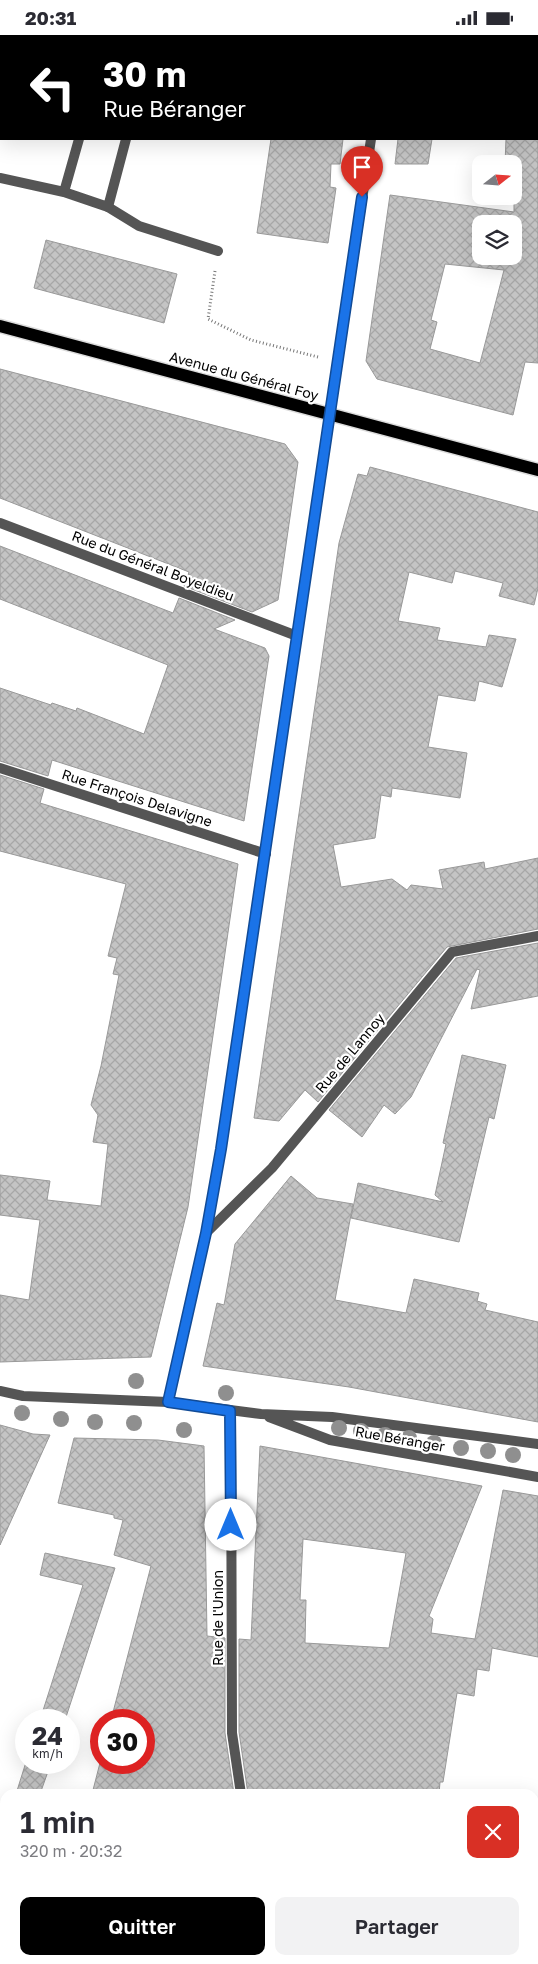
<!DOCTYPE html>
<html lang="fr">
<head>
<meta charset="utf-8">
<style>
	:root { --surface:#fff; --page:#f2f2f3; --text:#2b2b33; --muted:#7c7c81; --accent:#000 }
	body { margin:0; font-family:"Golos Text",sans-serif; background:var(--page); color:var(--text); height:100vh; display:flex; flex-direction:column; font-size:19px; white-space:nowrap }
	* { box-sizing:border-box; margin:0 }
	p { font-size:16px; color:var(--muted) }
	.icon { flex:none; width:28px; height:28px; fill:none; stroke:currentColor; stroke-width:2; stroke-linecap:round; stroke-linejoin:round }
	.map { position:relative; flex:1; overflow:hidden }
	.details { position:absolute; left:0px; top:1754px; width:539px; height:176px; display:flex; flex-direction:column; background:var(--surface); border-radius:15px 15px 0 0; box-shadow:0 5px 20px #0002 }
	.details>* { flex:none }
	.top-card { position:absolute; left:0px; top:0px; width:539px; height:105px; box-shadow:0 5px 20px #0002; background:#000; color:#fff; overflow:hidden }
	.needle { width:32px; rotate:73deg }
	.controls { position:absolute; left:472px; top:120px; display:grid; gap:10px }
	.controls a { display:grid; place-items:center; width:50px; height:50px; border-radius:10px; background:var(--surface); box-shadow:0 5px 20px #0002; font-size:25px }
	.speed { position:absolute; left:15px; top:1674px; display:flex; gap:10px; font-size:25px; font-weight:700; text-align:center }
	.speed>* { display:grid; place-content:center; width:65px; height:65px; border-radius:50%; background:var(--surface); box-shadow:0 5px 20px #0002; line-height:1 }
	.speed small { font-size:12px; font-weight:400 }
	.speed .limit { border:8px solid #d22; background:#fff; color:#111 }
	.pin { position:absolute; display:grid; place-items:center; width:42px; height:42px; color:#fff; margin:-51px -21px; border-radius:50% 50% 50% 0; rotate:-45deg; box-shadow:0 0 5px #0007 }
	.pin .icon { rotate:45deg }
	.me { position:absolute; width:55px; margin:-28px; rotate:0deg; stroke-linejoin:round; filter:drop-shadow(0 0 4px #0008) }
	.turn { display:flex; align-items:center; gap:18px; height:105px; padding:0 20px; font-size:22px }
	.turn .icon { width:65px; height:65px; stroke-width:2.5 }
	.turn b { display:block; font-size:35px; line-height:42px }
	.round { display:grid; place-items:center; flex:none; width:52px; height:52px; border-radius:10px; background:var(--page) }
	.overview { display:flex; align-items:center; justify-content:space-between; height:85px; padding:0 20px }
	h1 { font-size:30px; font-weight:600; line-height:38px }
	.primary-button { display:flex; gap:10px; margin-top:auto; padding:10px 20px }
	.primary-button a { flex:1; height:58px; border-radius:10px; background:var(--accent); color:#fff; font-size:20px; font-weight:600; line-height:58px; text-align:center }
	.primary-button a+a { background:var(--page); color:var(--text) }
	.status { display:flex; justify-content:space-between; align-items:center; height:35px; padding:0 25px; background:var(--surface); direction:ltr }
	.status svg { height:14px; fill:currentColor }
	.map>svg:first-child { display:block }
	.building { fill:url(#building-cross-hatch); stroke:#999; fill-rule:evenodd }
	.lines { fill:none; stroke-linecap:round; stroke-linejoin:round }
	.primary-casing { stroke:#dbdbdb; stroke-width:15 }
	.path { stroke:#777; stroke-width:3; stroke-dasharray:1 2.5; stroke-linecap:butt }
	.lane { stroke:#555; stroke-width:10 }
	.street { stroke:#555; stroke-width:10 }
	.primary { stroke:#000; stroke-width:12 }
	.tree { fill:#8f8f8f }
	.route-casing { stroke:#114b97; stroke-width:12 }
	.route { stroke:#1a73e8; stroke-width:9 }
	.labels { text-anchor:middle; stroke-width:4.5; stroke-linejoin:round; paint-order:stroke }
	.street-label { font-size:14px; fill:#000; stroke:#fff }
</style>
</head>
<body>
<div class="status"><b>20:31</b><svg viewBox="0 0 49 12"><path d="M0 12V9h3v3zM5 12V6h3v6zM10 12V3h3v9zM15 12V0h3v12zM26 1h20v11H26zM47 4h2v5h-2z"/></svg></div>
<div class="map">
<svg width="538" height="1929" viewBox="0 0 538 1929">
	<defs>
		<pattern id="building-cross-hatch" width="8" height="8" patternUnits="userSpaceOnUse" patternTransform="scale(1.25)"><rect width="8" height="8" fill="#c4c4c4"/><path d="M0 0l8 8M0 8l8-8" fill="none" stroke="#a7a7a7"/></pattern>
	</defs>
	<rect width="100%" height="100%" fill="#fff"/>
	<path class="building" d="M271 104H343L340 129H331L330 152 336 153 328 208 257 198Z
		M398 104H432L428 129H395Z
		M506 104H538V328L525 327 513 380 377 344 366 326 390 160 514 177V129H505ZM481 189H514V221H481ZM445 229 504 235 480 328 430 314 437 287 431 285Z
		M46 205 177 239 164 288 34 253Z
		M0 334 285 409 298 427 278 565 252 577 184 551 189 537 0 463Z
		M370 432 538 477V553L534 570 499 561 503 548 455 536 452 548 409 537 398 586 440 593 437 605 486 612 489 600 516 604 502 652 479 646 475 666 438 660 428 712 467 718 460 763 392 753 391 762 381 760 375 803 333 810 341 852 392 844 407 855 411 850 443 854 439 835 484 827 485 834 538 823V894L447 912 318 1067 305 1055 279 1086 254 1083 339 508 358 439 367 441Z
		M0 511 173 578 179 563 235 585 214 594 265 613 269 621 244 786 52 725 48 741 0 726V653L51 670 52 668 76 676 77 673 144 699 168 630 0 564Z
		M0 740 44 754 40 768 238 829 188 1172 151 1322 0 1327V1260L29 1265 40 1185 0 1180V1140L50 1146 47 1165 101 1171 108 1109 93 1107 98 1080 91 1070 101 1031 119 940 113 939 117 923 108 921 126 849 0 816Z
		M538 908V961L471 974 480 935 477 934 411 1062 395 1079 384 1070 362 1102 329 1075 456 923Z
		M462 1020 506 1030 494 1084 489 1082 459 1207 351 1183 358 1148 443 1167 435 1160 446 1109 443 1108Z
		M291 1141 317 1163 353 1169 335 1265 406 1278 414 1244 479 1258 477 1266 487 1269 485 1275 538 1287V1387L349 1352 203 1331 217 1268 224 1270 235 1209Z
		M0 1390 33 1399 50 1400 0 1510Z
		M74 1403 158 1405 204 1411 207 1601 225 1603V1698L234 1759H92L101 1724V1728H144V1685H111L151 1531 114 1520 123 1485 114 1483V1480L58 1468Z
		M260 1411 482 1451 429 1581 433 1584 431 1598 475 1604 503 1455 538 1461V1622L492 1613 489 1636 477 1634 474 1661 457 1658 443 1747H440L439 1759H248L239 1697V1604L251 1605ZM303 1504 406 1518 389 1613 305 1608 306 1565H300Z
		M45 1518 115 1533 65 1685H40L83 1550 40 1540Z
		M26 1727 51 1728 40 1759H16Z"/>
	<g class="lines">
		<g class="primary-casing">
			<path id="primary" d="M0 291 538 435"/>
		</g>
		<path class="path" d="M215 236 208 284 251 305 318 322"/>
		<path class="lane" d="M108 172 139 191 218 216"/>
		<path class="street" d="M106 1 107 0
			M153 1V0
			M386 1 387 0
			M0 143 64 157 108 172 126 104
			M64 157 79 104
			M0 488 297 601
			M0 733 266 819
			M206 1198 272 1133 452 917 538 901
			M0 1356 23 1361 168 1367 261 1379 332 1382 538 1409
			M168 1367 206 1198 221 1113 371 104
			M231 1376 232 1698 241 1759
			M269 1382 330 1405 538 1442
			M303 1925 304 1929"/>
		<use href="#primary" class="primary"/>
	</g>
	<g class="tree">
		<circle cx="136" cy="1346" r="8"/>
		<circle cx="226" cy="1358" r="8"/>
		<circle cx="22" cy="1378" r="8"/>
		<circle cx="61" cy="1384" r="8"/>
		<circle cx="95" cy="1387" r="8"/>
		<circle cx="134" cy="1388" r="8"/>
		<circle cx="339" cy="1393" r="8"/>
		<circle cx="184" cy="1395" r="8"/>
		<circle cx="361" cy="1396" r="8"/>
		<circle cx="385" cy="1400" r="8"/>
		<circle cx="409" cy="1403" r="8"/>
		<circle cx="434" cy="1408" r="8"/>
		<circle cx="461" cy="1413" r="8"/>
		<circle cx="488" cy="1416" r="8"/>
		<circle cx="513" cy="1420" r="8"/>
	</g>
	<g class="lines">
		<g class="route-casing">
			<path id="route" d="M231 1490 230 1376 168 1367 206 1198 221 1114 362 162"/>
		</g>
		<use href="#route" class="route"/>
	</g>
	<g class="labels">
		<g class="street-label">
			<text transform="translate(244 341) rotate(15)" y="5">Avenue du Général Foy</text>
			<text transform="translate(153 531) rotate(21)" y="5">Rue du Général Boyeldieu</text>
			<text transform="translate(137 763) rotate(18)" y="5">Rue François Delavigne</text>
			<text transform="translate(350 1018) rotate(-50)" y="5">Rue de Lannoy</text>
			<text transform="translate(400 1404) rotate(10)" y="5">Rue Béranger</text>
			<text transform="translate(218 1583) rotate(-90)" y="5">Rue de l'Union</text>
		</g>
	</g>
</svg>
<div class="controls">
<a><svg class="needle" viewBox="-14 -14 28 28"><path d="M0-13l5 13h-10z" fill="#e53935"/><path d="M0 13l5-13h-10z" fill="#7c7c81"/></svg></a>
<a><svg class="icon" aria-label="layers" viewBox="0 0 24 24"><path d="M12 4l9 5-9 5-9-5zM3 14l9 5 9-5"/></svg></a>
</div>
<div class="speed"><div>24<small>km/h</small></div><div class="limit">30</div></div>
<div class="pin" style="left:362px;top:162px;background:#d93025"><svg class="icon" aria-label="arrive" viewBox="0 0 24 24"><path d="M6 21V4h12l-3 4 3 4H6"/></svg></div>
<svg class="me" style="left:231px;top:1490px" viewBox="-20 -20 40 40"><circle r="19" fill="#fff"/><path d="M0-13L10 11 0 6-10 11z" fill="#1a73e8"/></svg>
<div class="top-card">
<div class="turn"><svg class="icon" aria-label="left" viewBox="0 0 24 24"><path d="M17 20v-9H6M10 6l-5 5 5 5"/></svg><div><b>30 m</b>Rue Béranger</div></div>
</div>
<section class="details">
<div class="overview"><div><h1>1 min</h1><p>320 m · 20:32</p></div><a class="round" style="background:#d93025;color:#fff"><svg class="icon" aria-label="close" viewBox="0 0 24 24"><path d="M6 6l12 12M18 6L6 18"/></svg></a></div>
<div class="primary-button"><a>Quitter</a><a>Partager</a></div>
</section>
</div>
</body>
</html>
